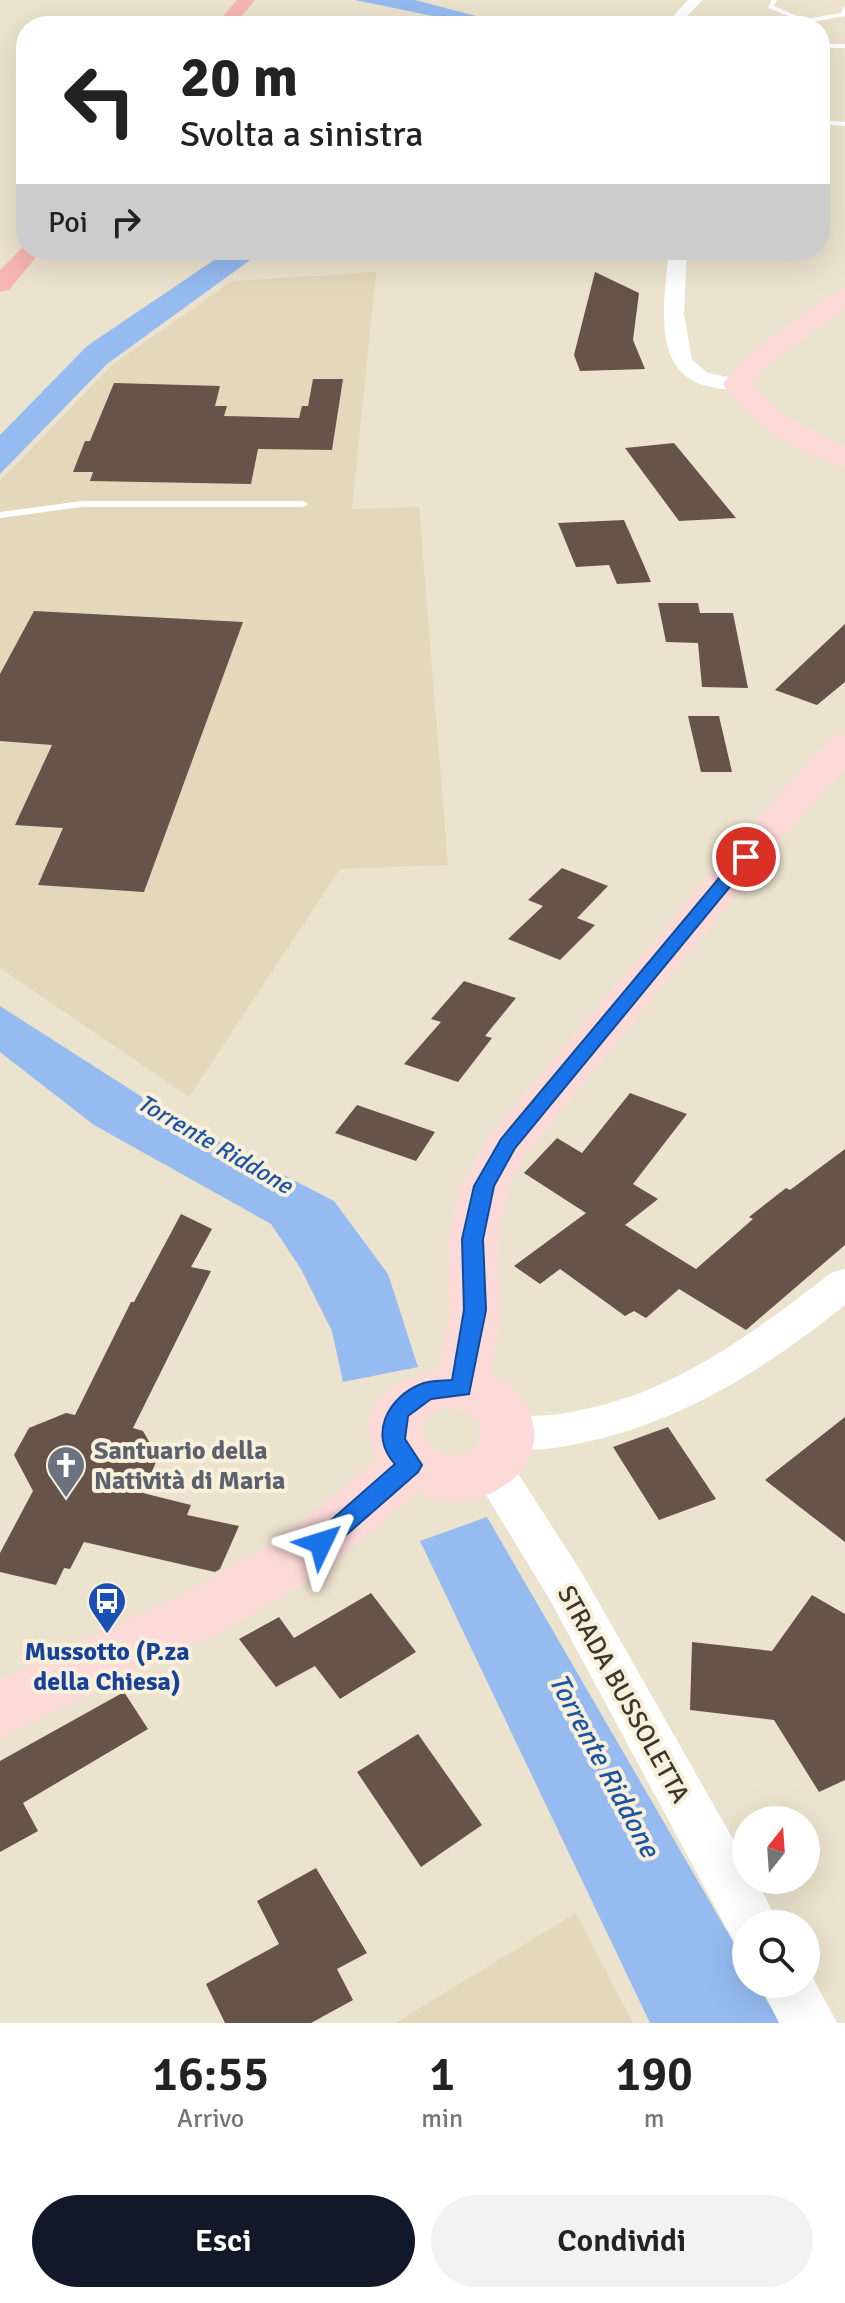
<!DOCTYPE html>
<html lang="it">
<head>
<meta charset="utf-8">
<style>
	:root { --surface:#fff; --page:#f2f2f2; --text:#222; --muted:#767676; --accent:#111827 }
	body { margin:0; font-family:Signika,sans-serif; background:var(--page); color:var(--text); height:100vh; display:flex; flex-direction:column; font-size:30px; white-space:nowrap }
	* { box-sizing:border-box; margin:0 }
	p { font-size:26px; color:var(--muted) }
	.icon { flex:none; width:44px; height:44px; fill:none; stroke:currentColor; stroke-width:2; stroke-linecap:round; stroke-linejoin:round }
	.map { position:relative; height:2023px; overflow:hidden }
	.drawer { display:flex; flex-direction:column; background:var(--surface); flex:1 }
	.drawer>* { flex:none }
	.guide { position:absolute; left:16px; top:16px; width:814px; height:244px; border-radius:32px; box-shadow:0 8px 32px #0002; background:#fff; color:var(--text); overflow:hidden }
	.needle { width:52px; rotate:17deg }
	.fabs { position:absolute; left:732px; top:1806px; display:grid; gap:16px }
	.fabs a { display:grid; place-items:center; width:88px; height:88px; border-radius:50%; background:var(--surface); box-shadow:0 8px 32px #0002; font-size:40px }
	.pin { position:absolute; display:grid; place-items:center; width:68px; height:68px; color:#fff; margin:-34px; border:4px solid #fff; border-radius:50%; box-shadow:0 2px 8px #0007 }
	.me { position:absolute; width:88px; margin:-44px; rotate:49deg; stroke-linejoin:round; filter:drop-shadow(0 0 6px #0008) }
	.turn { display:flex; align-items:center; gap:28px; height:168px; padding:0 32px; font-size:36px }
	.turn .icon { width:104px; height:104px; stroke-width:2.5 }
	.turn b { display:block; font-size:56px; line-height:68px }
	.then { display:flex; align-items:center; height:76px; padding:0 32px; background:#0003; gap:16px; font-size:30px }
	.eta { display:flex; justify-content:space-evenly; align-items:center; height:136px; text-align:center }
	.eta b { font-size:48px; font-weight:600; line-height:56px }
	.button { display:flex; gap:16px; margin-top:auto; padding:16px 32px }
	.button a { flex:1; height:92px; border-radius:48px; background:var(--accent); color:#fff; font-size:32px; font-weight:600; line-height:92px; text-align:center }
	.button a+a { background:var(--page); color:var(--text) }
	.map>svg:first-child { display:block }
	.built { fill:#e4d8bc }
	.water { fill:#95bbf1 }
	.building { fill:#665349 }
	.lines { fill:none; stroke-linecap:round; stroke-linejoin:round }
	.service { fill:#fff; fill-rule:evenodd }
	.minor { fill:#fff; fill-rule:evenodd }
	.secondary { fill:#fbdad8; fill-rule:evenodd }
	.primary { fill:#f7b6b1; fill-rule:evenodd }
	.route { fill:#1a73e8; stroke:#114b97; stroke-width:2 }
	.labels { text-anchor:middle; stroke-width:8; stroke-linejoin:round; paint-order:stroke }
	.water-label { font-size:24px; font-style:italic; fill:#1b55a3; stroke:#f9f0db }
	.near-worship-label { font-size:26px; font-weight:bold; fill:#5b616d; stroke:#f9f0db; text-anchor:start }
	.near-transit-label { font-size:26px; font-weight:bold; fill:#164399; stroke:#f9f0db }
	.near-street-label { font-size:26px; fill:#3b372f; stroke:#f9f0db }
	.near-water-label { font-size:28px; font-style:italic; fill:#1b55a3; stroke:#f9f0db }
</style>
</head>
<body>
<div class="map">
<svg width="845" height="2023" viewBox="0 0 845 2023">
	<rect width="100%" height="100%" fill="#ece3ce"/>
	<path class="built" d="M376 272 352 509 419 507 448 865 340 869 189 1097 0 968V481L112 365 232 281Z
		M576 1913 633 2023H395Z"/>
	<path class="water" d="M355 0H415L514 26H481Z
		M229 250H264L107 364 0 474V435L87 346Z
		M0 1006 178 1120 334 1201 388 1274 418 1367 343 1382 332 1331 301 1269 271 1224 94 1125 0 1052Z
		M487 1517 746 1964V1984H757L780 2023H650L420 1541Z"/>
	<path class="building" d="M595 272 639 293 633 340 645 369 580 371 574 355Z
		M313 379H343L332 450 258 449 251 484 90 481 93 472H73L85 441H90L114 383 220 386 215 406H227L224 416 299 418 302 406H308Z
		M674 443 736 518 679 521 625 448Z
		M624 520 643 563 651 582 617 584 609 565 576 567 558 523Z
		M658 603H698L700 613H733L748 688 702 687 698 643 666 642Z
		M34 611 243 622 144 892 38 885 63 828 15 825 52 745 0 741V674Z
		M845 624V682L817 705 775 690Z
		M688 716H719L732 772H701Z
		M562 868 608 886 577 918 595 925 560 960 508 939 543 906 528 900Z
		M464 981 516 998 485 1036 492 1038 458 1082 404 1064 441 1022 431 1019Z
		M630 1093 687 1114 633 1184 658 1199 625 1225 696 1269 753 1219 749 1217 786 1188 790 1190 845 1149V1245L746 1330 679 1289 646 1318 634 1311 625 1316 560 1269 540 1284 514 1266 586 1213 524 1173 557 1138 582 1153Z
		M357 1105 386 1115 435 1132 416 1161 335 1133Z
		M181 1214 212 1229 191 1267 211 1271 133 1428 143 1431 158 1457 143 1493 191 1505 187 1515 239 1526 220 1569 215 1572 84 1542 70 1569 64 1568 56 1585 0 1572V1553L33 1491 14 1455 29 1428 66 1413 75 1415 131 1302H134Z
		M845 1417V1542L765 1480Z
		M668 1427 716 1499 659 1520 613 1447Z
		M371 1593 416 1652 340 1699 315 1666 276 1687 239 1639 279 1617 294 1638Z
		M812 1595 845 1614V1780L819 1792 774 1720 690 1710 692 1642 772 1651Z
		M124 1692 148 1729 23 1803 38 1831 0 1852V1761Z
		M418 1734 482 1825 421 1867 357 1772Z
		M316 1868 367 1953 337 1969 353 2000 311 2023H225L206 1984 279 1944 257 1901Z"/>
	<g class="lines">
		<path class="service" d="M771 0H777L774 6 804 19 841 13 845 5V16L790 26 676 24H779L799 20 768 8Z
			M820 44H845V48H820Z
			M820 120 845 122V126L820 124Z
			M82 501H303L309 504 303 507H82L0 518V512Z"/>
		<path class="minor" d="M688 0H703L688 15 685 26H671L675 14Z
			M669 250H687L684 314 692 360 708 373 744 380 748 384 744 388C732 391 719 389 707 386 649 372 665 295 669 250Z
			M845 1269V1305C768 1367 684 1421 586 1442 555 1449 525 1454 495 1444L489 1432 495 1420C513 1414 530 1417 549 1415 566 1414 582 1410 598 1406 685 1385 761 1327 831 1273Z
			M491 1450 506 1455 582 1573 746 1862V1880H756L779 1924H746V1947L734 1942 550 1600 469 1467 476 1455Z
			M806 1965 837 2023H779L760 1984H806Z"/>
		<path class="secondary" d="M845 289V309L764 368 751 384 781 414 845 447V467C797 455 751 424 723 384L746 356 836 292Z
			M845 734V768L780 841 527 1153 508 1186 498 1239 501 1310 491 1375C508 1381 518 1391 527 1407 551 1453 511 1495 464 1501 447 1503 432 1499 416 1493L323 1573 219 1633 0 1738V1680L177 1597 281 1539 378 1459C349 1404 392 1382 439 1368L449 1310 448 1239 460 1186 491 1133 752 825 832 737ZM446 1408 464 1410 479 1422V1444C459 1462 443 1457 424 1440L423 1423 431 1414Z"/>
		<path class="primary" d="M237 0H255L233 26H215Z
			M26 244V250H42L9 290 0 292V270Z"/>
	</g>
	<path class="route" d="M746 852 752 853 754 857 752 860 515 1148 494 1186 483 1239 486 1310 469 1394 431 1399 408 1416 405 1439 422 1465 418 1472 329 1550 321 1553 313 1550 309 1543 313 1536 395 1464C368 1435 388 1397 421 1384 430 1380 442 1381 452 1380L464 1310 462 1239 474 1186 501 1139 740 853Z"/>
	<defs>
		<g id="church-pin" transform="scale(2)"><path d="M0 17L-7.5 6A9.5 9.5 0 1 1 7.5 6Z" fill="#6b7280" stroke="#f9f0db"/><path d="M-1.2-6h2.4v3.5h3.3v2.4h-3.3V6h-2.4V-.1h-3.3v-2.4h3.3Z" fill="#fff"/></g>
		<g id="bus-pin" transform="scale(2)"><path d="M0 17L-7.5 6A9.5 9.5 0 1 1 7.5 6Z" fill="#1a4fb4" stroke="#f9f0db"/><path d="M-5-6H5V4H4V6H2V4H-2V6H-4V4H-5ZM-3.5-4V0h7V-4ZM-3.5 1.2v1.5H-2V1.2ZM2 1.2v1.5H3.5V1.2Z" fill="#fff"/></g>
	</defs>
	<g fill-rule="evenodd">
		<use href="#church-pin" x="66" y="1465"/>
		<use href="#bus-pin" x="107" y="1601"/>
	</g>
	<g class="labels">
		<g class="water-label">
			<text transform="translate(215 1144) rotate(30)" y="8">Torrente Riddone</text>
		</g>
		<g class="near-worship-label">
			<text x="94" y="1459">Santuario della<tspan x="94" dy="30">Natività di Maria</tspan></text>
		</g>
		<g class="near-transit-label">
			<text x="107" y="1660">Mussotto (P.za<tspan x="107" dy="30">della Chiesa)</tspan></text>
		</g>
		<g class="near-street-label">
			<text transform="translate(624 1694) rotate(61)" y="9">STRADA BUSSOLETTA</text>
		</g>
		<g class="near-water-label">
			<text transform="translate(605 1765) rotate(62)" y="10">Torrente Riddone</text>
		</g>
	</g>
</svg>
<div class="fabs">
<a><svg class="needle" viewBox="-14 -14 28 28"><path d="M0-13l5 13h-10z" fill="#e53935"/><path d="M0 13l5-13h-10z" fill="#767676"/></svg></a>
<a><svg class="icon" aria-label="search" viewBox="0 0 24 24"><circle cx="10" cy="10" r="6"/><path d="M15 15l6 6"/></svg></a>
</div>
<div class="pin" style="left:746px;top:857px;background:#d93025"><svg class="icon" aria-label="arrive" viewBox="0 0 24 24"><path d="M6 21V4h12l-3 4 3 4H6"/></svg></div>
<svg class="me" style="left:321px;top:1543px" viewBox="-20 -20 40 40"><path d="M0-17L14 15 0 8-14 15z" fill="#1a73e8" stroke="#fff" stroke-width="4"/></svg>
<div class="guide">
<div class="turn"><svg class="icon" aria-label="left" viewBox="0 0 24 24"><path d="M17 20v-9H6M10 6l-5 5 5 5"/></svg><div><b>20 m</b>Svolta a sinistra</div></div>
<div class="then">Poi<svg class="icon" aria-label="right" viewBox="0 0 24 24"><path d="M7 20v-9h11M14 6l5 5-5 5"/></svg></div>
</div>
</div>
<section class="drawer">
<div class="eta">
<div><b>16:55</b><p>Arrivo</p></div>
<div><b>1</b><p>min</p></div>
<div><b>190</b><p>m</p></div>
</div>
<div class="button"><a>Esci</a><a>Condividi</a></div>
</section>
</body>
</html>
